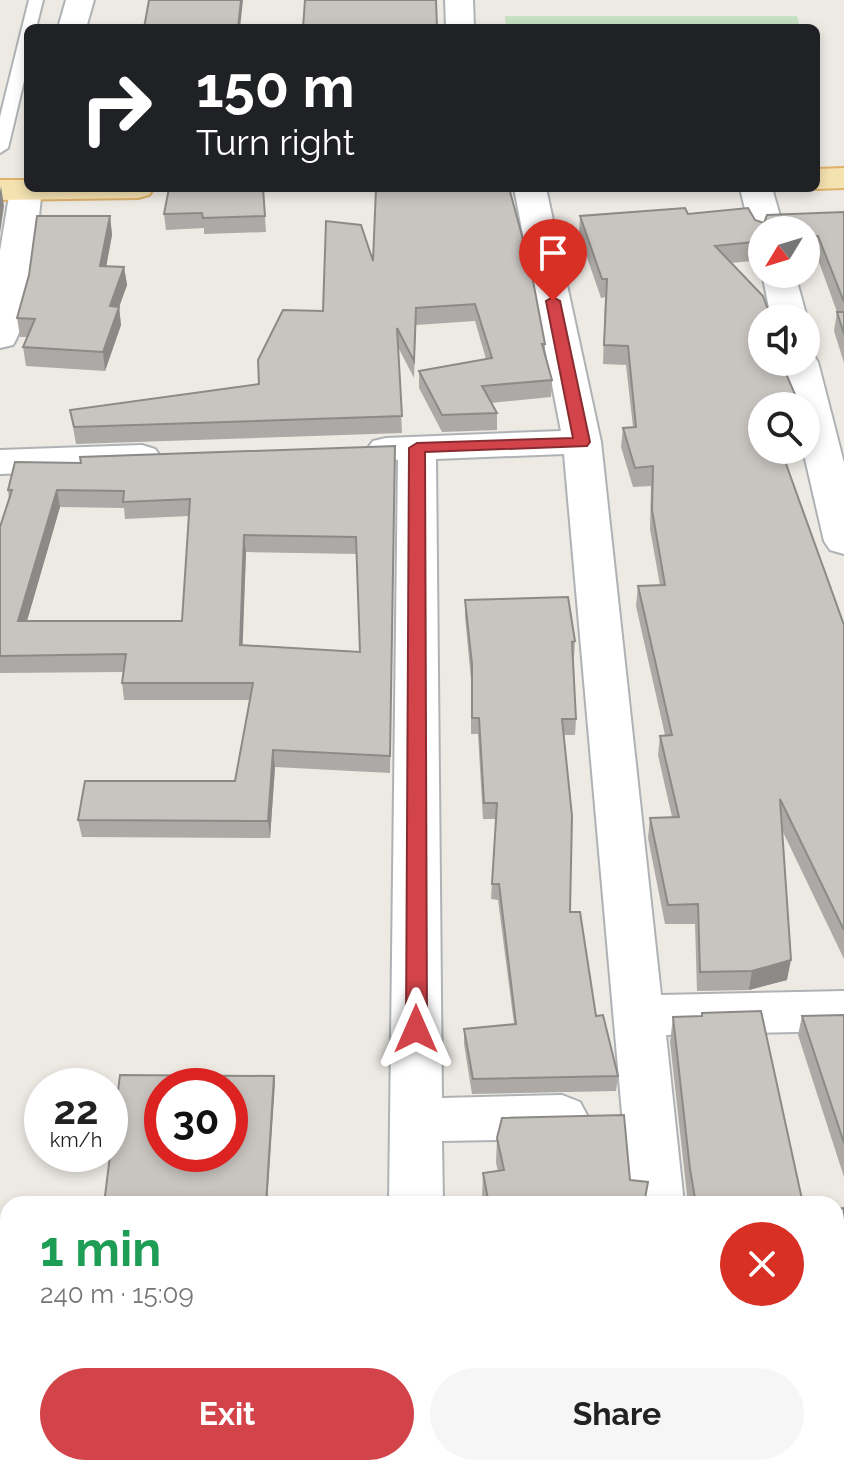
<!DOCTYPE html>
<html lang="en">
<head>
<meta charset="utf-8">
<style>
	:root { --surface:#fff; --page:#f6f6f6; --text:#222; --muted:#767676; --accent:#d3444a }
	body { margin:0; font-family:Raleway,sans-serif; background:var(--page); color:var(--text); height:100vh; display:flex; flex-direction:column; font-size:30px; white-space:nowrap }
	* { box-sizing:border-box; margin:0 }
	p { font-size:26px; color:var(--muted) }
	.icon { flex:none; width:44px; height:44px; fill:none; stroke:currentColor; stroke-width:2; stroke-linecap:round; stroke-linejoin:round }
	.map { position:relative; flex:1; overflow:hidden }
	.panel { position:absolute; left:0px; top:1196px; width:844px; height:280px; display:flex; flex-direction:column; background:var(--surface); border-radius:24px 24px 0 0; box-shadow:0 4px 12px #0003 }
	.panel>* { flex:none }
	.hud { position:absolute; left:24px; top:24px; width:796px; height:168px; border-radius:12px; box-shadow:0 4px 12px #0003; background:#202124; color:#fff; overflow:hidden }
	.needle { width:52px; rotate:232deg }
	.buttons { position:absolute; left:748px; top:216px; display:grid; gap:16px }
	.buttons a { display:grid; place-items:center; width:72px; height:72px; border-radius:50%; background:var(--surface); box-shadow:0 4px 12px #0003; font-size:40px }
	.speed { position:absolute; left:24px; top:1068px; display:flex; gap:16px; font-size:40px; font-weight:700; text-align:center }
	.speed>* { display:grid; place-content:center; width:104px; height:104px; border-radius:50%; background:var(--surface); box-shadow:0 4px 12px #0003; line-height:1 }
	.speed small { font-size:20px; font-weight:400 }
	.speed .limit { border:12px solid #d22; background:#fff; color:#111 }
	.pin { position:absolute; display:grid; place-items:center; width:68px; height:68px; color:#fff; margin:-82px -34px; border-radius:50% 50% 50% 0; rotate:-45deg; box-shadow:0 0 8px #0007 }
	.pin .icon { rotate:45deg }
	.me { position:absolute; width:88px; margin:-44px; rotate:0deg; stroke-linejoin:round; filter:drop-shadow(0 0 6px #0008) }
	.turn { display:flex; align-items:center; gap:28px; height:168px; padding:0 40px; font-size:36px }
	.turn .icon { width:104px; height:104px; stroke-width:2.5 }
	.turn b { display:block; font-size:56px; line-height:68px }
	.round { display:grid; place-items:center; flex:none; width:84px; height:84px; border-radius:42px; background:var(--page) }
	.summary { display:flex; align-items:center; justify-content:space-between; height:136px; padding:0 40px }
	h1 { font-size:48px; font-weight:700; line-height:60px; color:#1e9e55 }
	.cta { display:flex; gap:16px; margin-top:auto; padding:16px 40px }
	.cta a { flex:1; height:92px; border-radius:48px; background:var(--accent); color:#fff; font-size:32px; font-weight:700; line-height:92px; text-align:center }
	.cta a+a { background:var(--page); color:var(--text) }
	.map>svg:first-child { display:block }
	.green { fill:#c7e1c4 }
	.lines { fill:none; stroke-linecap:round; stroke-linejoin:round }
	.service-casing { stroke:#afb2b5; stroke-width:4 }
	.minor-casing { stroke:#afb2b5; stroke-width:4 }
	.tertiary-casing { stroke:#afb2b5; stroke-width:4 }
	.primary-casing { stroke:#dfb16b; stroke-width:4 }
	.service { fill:#fff; fill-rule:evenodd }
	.minor { fill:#fff; fill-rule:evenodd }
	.tertiary { fill:#fff; fill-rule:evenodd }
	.primary { fill:#f5e2b1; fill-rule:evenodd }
	.wall { fill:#aca9a6; fill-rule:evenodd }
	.shaded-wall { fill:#8c8a87 }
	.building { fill:#c8c5c1; stroke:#8c8a87; stroke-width:2; fill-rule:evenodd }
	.route { fill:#d3444a; stroke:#892c30; stroke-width:2 }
</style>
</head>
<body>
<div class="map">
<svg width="844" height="1476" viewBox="0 0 844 1476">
	<rect width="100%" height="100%" fill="#edeae4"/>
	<path class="green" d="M505 16H797L800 28H506Z"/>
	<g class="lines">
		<g class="service-casing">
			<path id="service" d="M29 0H43L36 28H28V64L8 148 0 153V117Z"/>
		</g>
		<g class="minor-casing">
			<path id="minor" d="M445 0H473L474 28H446Z
				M26 180 28 188 42 190C37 227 32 316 13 345L0 348V251L10 190 15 183Z
				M514 188H546L601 442 661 995 844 991V1031L666 1035 684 1204H630L564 454 436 459 442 1098 562 1095 580 1102 588 1117 580 1132 562 1139 442 1141 443 1204H389L398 460 373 457 367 449 373 441 386 438 561 431Z
				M740 188H772L784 230H762V239L755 237 750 230Z
				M762 273 795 274 807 318 806 319 771 318Z
				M806 353 813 354 818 362 844 463V554L830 550 824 541 803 450H806V406H792L782 362H806Z
				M142 445 155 449 161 457 155 465 142 469 0 474V450Z
				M836 1443H844V1476H654L653 1473 655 1468H836Z
				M386 1468H446V1476H386Z"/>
		</g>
		<g class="tertiary-casing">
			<path id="tertiary" d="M66 0H94L86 28H58Z"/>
		</g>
		<g class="primary-casing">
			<path id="primary" d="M844 168V188L816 189 814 188H816V169Z
				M0 180H28V188H154L149 195 138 198 0 200Z"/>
		</g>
		<use href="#service" class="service"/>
		<use href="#minor" class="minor"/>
		<use href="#tertiary" class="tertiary"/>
		<use href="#primary" class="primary"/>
	</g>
	<path class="wall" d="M263 188 266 232 204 234V228L166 230 164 214Z
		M376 188 545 344V355L552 380 551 397 491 403 497 413V430L442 432 419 388V371L486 359 475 321 416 325 414 378 398 347 402 433 76 444 70 410 259 384 323 311 373 261Z
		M844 212V363L834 331 837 312 816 254 806 255V230H762V260L731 263 762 406 844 625V959L782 830 787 980 749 990 697 991 695 924H665L648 838 650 818 672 817 658 755 660 736 665 735 636 606 638 586 660 585 650 529 651 486 633 487 621 447 623 428 633 427 626 365 603 364 605 297 601 298 579 234 580 216 688 214 755 220 764 223Z
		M110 216 112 235 106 266 124 267 127 285 119 307 121 325 105 371 26 366 23 347 27 337H20L17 318Z
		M395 463 390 773 275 767 270 838 82 837 78 820 235 781 250 700H124L122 683 123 672 0 673V527L9 498 8 490ZM60 507 124 508 125 519 189 516 182 621H27ZM246 552 357 554 360 652 242 645Z
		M465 600 575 641 574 657H573L576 719 575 735H564L570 912 596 1016 618 1076 616 1091 472 1094 464 1044V1029L514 1024 498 900 491 899 496 819H483L478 734H471V680L465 616Z
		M844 1015V1177L798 1035 802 1016Z
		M673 1017 803 1204H688L670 1042Z
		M497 1138 630 1180 645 1204H483L482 1198 483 1173 498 1171 496 1163Z
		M844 1208V1417L836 1416V1209Z
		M546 1468H628L572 1476H548Z"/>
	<path class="shaded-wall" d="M241 0H243L240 28H238Z
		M1 186 4 206 0 233V192Z
		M110 216 112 235 103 284 100 266Z
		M124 267 127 285 113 324 119 307 121 325 105 371 103 352 110 306Z
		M57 490 60 507 22 638 18 621Z
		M244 535 246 552 242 663 240 645Z
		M273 750 275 767 270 838 268 821Z
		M791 960 787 980 749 990 752 971Z
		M274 1076 275 1083 267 1204H266Z"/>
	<path class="building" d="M149 0H241L238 28H144Z
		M305 0H436L437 28H303Z
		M169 188H263L265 216 203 218 202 213 164 214Z
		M376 188H509L530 265 545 344H542L552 380 482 386 497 413 442 415 419 371 492 358 475 304 416 308 414 361 397 328 402 416 74 427 70 410 259 384 258 360 283 310 323 311 326 221 361 225 373 261Z
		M685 208 688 214 748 208 755 220 764 223 767 215 844 212V302L818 236 806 237V230H762V241L715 246 763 296 771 318H762V362H781L800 406H762V450H781L844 625V930L780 799 791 960 752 971 700 972 698 904 668 905 650 818 679 817 660 736 672 735 638 586 665 585 652 510 653 466 635 468 623 428 636 427 628 346 604 345 607 279H602L580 216Z
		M37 216H110L100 266 124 267 110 306 119 307 103 352 23 347 35 319 17 318 29 275Z
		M837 312H844V334Z
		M395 446 390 756 273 750 268 821 78 820 85 781H235L253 683H122L126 654 0 656V527L12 490H8L15 462 81 463 80 457ZM57 490 124 491 123 502 190 499 182 621H18ZM244 535 356 537 360 652 240 645Z
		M568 597 575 641 572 642 576 719H562L572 816 570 912H580L596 1016 603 1015 618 1076 473 1079 464 1029 516 1024 499 884H492L497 803H484L479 718H472V664L465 600Z
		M761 1011 803 1204H696L690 1169 673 1017 702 1016V1013Z
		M844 1015V1143L802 1016Z
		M120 1075 274 1076 266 1204H104ZM162 1086H230V1154H162Z
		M624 1115 630 1180 648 1182 644 1204H489L483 1173 504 1170 497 1138 502 1118Z
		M844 1208V1394L836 1393V1209Z
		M121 1468H250V1476H120Z"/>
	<path class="route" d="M553 297 560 301 590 442 587 446 425 452 427 1029 424 1035 416 1037 409 1035 406 1029 409 448 417 443 573 438 546 301Z"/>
</svg>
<div class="buttons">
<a><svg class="needle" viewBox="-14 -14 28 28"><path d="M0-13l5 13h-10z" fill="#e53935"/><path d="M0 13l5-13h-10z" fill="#767676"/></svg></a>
<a><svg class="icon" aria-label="sound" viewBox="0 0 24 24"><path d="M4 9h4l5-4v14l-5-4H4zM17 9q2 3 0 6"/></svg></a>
<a><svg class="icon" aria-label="search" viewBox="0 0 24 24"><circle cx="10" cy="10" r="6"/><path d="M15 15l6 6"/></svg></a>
</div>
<div class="speed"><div>22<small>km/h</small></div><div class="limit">30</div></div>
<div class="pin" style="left:553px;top:301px;background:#d93025"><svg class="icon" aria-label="arrive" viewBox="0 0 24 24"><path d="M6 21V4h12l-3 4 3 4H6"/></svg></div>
<svg class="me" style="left:416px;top:1029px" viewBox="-20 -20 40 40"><path d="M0-17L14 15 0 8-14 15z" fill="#d3444a" stroke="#fff" stroke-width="4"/></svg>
<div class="hud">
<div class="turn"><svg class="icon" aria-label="right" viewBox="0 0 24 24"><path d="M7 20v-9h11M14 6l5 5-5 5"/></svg><div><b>150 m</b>Turn right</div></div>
</div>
<section class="panel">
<div class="summary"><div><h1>1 min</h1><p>240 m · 15:09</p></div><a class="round" style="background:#d93025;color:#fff"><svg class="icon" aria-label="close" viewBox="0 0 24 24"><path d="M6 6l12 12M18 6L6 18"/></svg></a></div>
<div class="cta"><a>Exit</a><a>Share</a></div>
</section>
</div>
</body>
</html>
